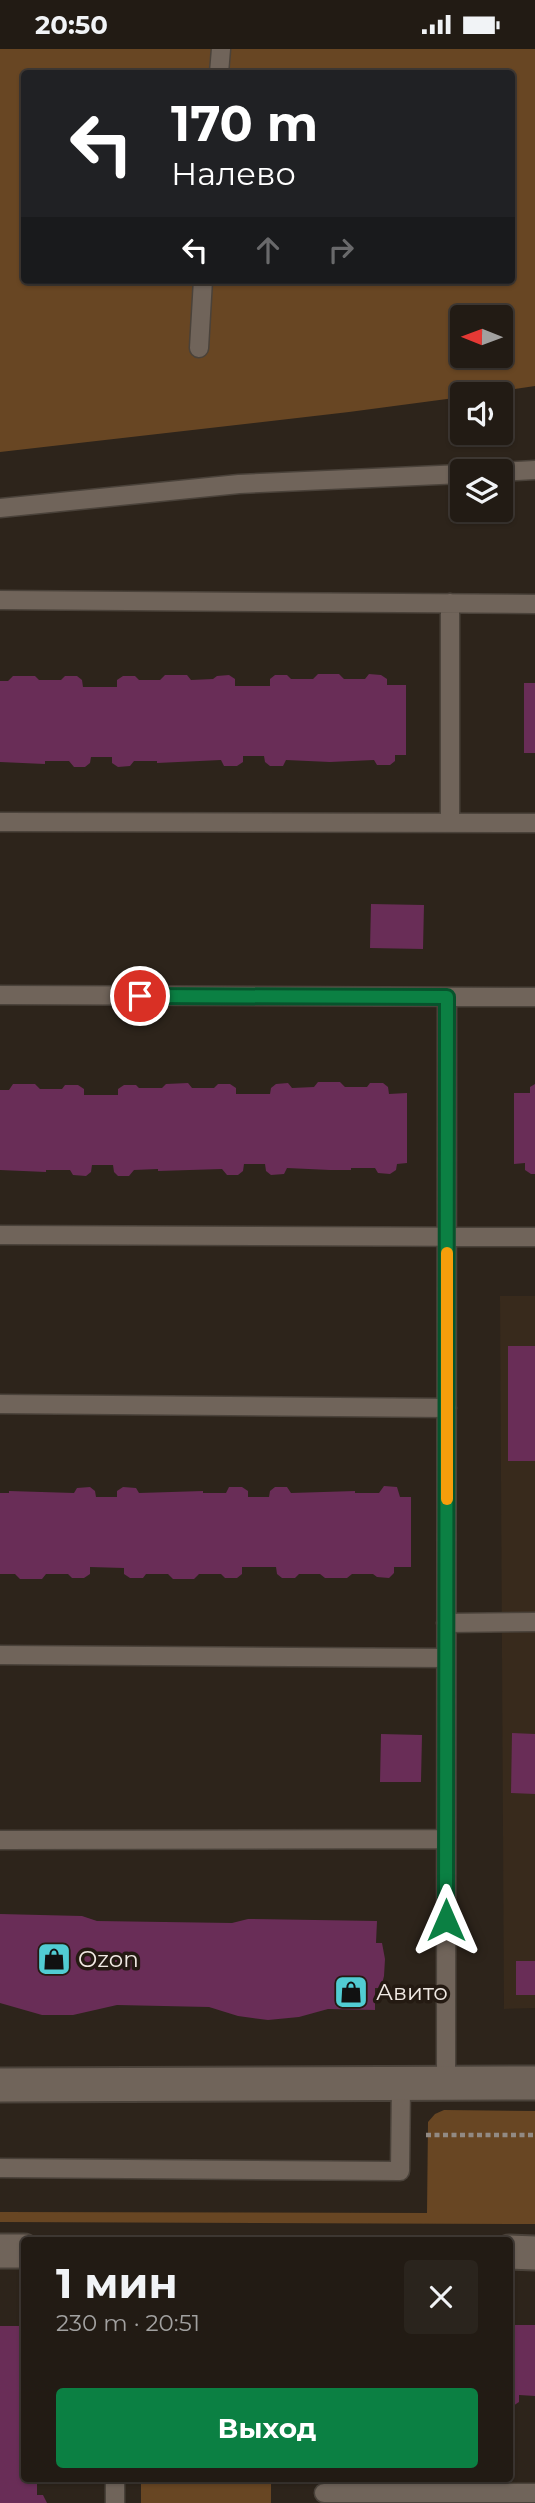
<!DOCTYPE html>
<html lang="ru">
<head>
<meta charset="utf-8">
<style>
	:root { --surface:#221b14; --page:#2a241d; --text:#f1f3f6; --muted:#a2a1a0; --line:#3f3934; --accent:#0b8043 }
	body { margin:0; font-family:Montserrat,sans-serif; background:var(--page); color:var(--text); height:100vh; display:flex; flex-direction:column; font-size:26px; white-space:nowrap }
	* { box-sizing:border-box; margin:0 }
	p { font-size:23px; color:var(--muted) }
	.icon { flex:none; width:38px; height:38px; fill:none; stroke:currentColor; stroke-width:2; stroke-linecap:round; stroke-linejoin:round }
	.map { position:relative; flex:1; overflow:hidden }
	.sheet { position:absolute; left:21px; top:2188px; width:492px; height:245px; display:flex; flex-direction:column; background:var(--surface); border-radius:7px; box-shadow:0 2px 5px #0004,0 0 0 2px var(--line) }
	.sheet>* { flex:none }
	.hud { position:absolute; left:21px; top:21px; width:494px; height:214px; border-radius:7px; box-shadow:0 2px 5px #0004,0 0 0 2px var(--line); background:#202124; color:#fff; overflow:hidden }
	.needle { width:46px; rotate:271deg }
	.controls { position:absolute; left:450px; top:256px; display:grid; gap:14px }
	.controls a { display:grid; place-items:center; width:63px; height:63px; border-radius:7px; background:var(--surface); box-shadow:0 2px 5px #0004,0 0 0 2px var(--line); font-size:35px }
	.pin { position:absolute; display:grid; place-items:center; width:60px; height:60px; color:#fff; margin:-30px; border:4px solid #fff; border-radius:50%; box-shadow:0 2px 7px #0007 }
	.me { position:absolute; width:77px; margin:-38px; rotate:0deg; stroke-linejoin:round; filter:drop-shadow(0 0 5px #0008) }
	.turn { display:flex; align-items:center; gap:24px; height:147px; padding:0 35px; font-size:32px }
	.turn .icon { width:91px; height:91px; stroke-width:2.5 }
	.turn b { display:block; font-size:49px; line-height:60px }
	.lanes { display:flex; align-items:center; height:66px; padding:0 35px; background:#0003; justify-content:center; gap:35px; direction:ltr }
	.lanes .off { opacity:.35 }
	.round { display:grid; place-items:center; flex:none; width:74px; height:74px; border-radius:7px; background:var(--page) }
	.head { display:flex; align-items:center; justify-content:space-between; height:119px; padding:0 35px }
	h1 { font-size:42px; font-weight:700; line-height:52px }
	.action { display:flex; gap:14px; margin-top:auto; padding:14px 35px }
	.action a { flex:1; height:80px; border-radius:7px; background:var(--accent); color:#fff; font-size:28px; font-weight:700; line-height:80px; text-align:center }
	.status { display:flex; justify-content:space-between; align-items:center; height:49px; padding:0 35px; background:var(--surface); direction:ltr }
	.status svg { height:19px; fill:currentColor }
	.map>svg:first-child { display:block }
	.built { fill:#382a1c }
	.green { fill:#684623; fill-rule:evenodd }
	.building { fill:#692d57 }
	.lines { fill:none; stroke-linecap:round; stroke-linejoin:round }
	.lane-casing { stroke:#4a423a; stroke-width:21 }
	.street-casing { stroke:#4a423a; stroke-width:37 }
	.path { stroke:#928a83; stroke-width:4.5; stroke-dasharray:5 3.5; stroke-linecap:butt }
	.lane { stroke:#70645a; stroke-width:18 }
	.street { stroke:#70645a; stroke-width:33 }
	.route-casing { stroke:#07532c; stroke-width:18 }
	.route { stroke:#0b8043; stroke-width:12 }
	.slow { stroke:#f59e0b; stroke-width:12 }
	.labels { text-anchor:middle; stroke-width:7; stroke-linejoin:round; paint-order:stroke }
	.poi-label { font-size:23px; fill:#f0e9e3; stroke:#241a12; text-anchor:start }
</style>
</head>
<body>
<div class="status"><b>20:50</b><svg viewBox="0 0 49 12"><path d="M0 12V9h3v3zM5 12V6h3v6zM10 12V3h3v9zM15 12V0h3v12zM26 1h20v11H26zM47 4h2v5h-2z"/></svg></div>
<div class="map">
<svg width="535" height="2454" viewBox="0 0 535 2454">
	<rect width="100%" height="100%" fill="#2d241b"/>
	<path class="built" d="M500 1247H535V1959L504 1960Z"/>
	<path class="green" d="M0 0H535V337L482 345H462V348L349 363 0 403ZM24 24H511V231H24ZM462 268H500V306H462Z
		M444 2061 535 2062V2175L0 2173V2163L427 2164 428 2073 435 2065Z
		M141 2429H271V2454H141Z"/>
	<path class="building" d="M318 625H339L344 630H365L369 625 381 626 387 630V636H406V706H395V712L390 716H377L374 711 330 713 286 711 283 717H270L265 713 264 707H243V713L237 717H224L221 711 157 714V712H134L130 717 118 718 112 714V708H91L90 714 85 718H74L69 712H45V715L0 713V632H8L13 627H35L39 631H61L65 627H77L82 631 83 638H117V631L123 627H135L139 631H160L165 626H187L191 631 213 630 217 627 229 626 235 630V637H270V630L275 626H287L291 630H313Z
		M524 634H535V704H524Z
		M371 855 424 856 423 900 370 899Z
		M318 1033H340L345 1038H367L370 1034H383L388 1038 389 1045 407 1044V1114L397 1115 396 1121 390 1125 378 1124 375 1119H351V1121H330L287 1119 284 1125 271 1126 266 1122 265 1115H244L243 1122 238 1126H227L222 1120 158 1122V1120L134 1121 129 1127H118L114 1123 113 1116H92L91 1123 86 1127 73 1126 70 1121H46V1123L0 1121V1041H9L13 1035H35L40 1040H62L65 1036H78L84 1040V1046H118V1040L124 1036H136L139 1039H162L166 1035 188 1034 192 1039H214L218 1035H230L236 1039V1045H270L271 1039 276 1035 288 1034 292 1039 314 1038Z
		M535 1035V1125H531L525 1121V1114L514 1115V1044H530V1038Z
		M508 1297H535V1412H508Z
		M384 1437 397 1438 400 1448H411V1518H394V1524L389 1529 377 1528 373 1525H352L347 1529H325L320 1525H299L295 1529H282L277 1525 276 1518H242V1525L237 1529H225L221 1525H199L194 1530H173L168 1525H146L143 1529H130L124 1525V1519L90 1518V1525L84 1529H72L68 1525H46L42 1530H20L15 1525H0V1444H9V1442L74 1444 77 1439 90 1438 95 1442 96 1448H117V1442L123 1438 136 1439 139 1444 203 1442V1444H226L229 1438H242L248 1442V1448H269L270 1442 275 1438H287L291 1444 355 1442V1444H379Z
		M512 1684 535 1685V1745L511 1744Z
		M381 1685 422 1686 421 1733H380Z
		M0 1865 82 1867 97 1872 232 1874 248 1870 377 1872 376 1894H382L385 1910 384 1927 381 1939H375V1961L328 1960 299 1968 268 1971 238 1967 209 1958 117 1956 73 1966H42L0 1954Z
		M516 1912H535V1946H516Z
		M509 2270H512V2276H535V2347L519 2346V2353L513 2357H509Z
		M0 2277H24V2429H37V2446H43L47 2454H0Z"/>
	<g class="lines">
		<g class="lane-casing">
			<path id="lane" d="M219 24 221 0
				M199 299 203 231
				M500 423 535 421
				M0 459 239 435 462 425
				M0 551 535 555
				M450 554V774
				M0 773 535 774
				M0 946 535 948
				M0 1186 535 1188
				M0 1355 447 1359
				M446 1574 535 1573
				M0 1606 446 1609
				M0 1791 446 1790
				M446 2035 447 948
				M0 2119 400 2122 401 2035
				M324 2444H535
				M115 2454V2429"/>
		</g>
		<g class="street-casing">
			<path id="street" d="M0 2036 535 2034
				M0 2202H24
				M509 2203 535 2204"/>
		</g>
		<path class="path" d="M426 2086H535"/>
		<use href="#lane" class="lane"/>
		<use href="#street" class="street"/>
	</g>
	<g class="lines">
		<g class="route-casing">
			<path id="route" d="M140 947 447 948 446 1871"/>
		</g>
		<use href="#route" class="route"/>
		<path class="slow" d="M447 1450V1204"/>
	</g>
	<defs>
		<g id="shop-square" transform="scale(1.75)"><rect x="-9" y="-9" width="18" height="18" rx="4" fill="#51ccd3" stroke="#241a12"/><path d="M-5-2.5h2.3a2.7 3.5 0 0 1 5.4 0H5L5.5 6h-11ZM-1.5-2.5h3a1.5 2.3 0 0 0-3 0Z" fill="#111"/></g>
	</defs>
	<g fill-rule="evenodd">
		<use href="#shop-square" x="54" y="1910"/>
		<use href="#shop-square" x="351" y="1943"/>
	</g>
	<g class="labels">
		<g class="poi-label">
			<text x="78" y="1918">Ozon</text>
			<text x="376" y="1951">Авито</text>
		</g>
	</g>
</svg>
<div class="controls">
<a><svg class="needle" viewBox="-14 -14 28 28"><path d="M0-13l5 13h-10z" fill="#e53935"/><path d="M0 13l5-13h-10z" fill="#a2a1a0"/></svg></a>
<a><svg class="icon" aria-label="sound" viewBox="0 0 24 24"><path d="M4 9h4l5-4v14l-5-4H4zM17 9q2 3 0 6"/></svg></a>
<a><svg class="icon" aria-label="layers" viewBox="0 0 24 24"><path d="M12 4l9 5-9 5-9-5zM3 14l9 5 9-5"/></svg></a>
</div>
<div class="pin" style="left:140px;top:947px;background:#d93025"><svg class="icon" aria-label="arrive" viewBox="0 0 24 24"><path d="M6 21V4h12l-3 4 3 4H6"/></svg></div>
<svg class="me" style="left:446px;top:1871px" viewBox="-20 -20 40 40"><path d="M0-17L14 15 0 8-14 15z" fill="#0b8043" stroke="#fff" stroke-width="4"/></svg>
<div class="hud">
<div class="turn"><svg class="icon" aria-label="left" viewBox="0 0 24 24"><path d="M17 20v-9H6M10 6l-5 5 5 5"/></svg><div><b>170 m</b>Налево</div></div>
<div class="lanes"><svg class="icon" aria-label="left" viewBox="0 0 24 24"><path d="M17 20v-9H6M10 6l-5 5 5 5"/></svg><svg class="icon off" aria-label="ahead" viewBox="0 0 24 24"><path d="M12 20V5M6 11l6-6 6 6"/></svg><svg class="icon off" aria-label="right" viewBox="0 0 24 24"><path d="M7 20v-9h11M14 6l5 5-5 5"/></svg></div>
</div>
<section class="sheet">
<div class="head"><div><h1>1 мин</h1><p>230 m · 20:51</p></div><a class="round"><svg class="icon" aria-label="close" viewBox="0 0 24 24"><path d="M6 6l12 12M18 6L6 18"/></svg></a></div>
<div class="action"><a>Выход</a></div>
</section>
</div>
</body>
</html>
